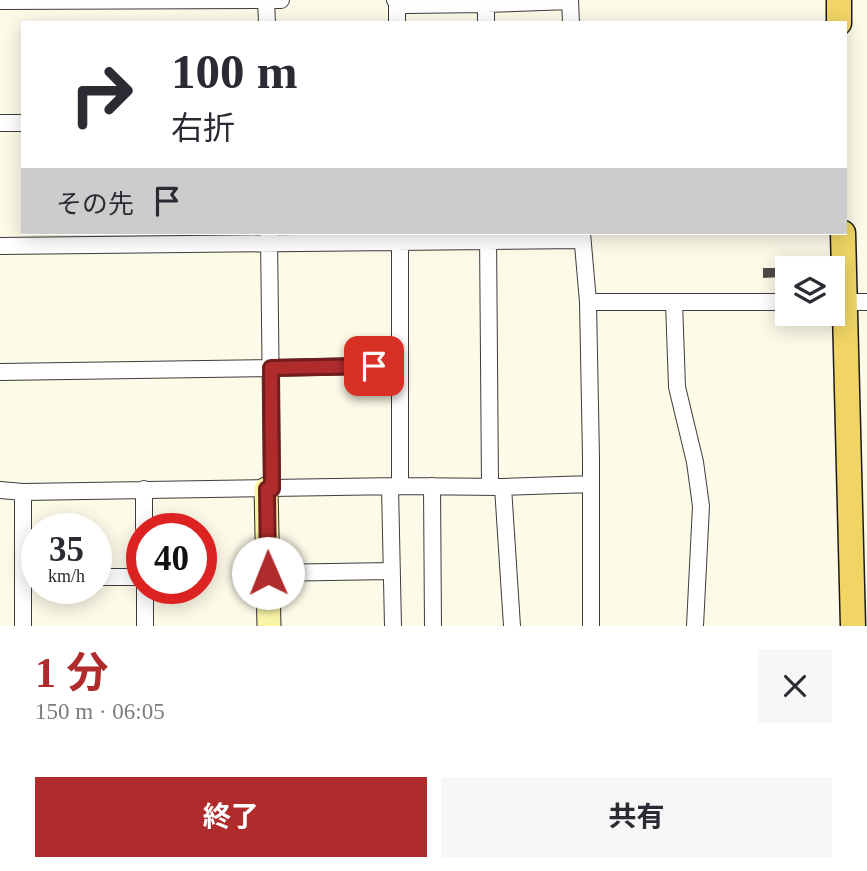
<!DOCTYPE html>
<html lang="ja">
<head>
<meta charset="utf-8">
<style>
	:root { --surface:#fff; --page:#f7f7f7; --text:#2b2b33; --muted:#7c7c81; --accent:#b02b2c }
	body { margin:0; font-family:"Times New Roman","Noto Sans JP",serif; background:var(--page); color:var(--text); height:100vh; display:flex; flex-direction:column; font-size:26px; white-space:nowrap }
	* { box-sizing:border-box; margin:0 }
	p { font-size:23px; color:var(--muted) }
	.icon { flex:none; width:38px; height:38px; fill:none; stroke:currentColor; stroke-width:2; stroke-linecap:round; stroke-linejoin:round }
	.map { position:relative; height:626px; overflow:hidden }
	.side { display:flex; flex-direction:column; background:var(--surface); flex:1 }
	.side>* { flex:none }
	.hud { position:absolute; left:21px; top:21px; width:826px; height:214px; border-radius:0px; box-shadow:0 4px 18px #0003; background:#fff; color:var(--text); overflow:hidden }
	.buttons { position:absolute; left:775px; top:256px; display:grid; gap:14px }
	.buttons a { display:grid; place-items:center; width:70px; height:70px; border-radius:0px; background:var(--surface); box-shadow:0 4px 18px #0003; font-size:35px }
	.speed { position:absolute; left:21px; top:513px; display:flex; gap:14px; font-size:35px; font-weight:700; text-align:center }
	.speed>* { display:grid; place-content:center; width:91px; height:91px; border-radius:50%; background:var(--surface); box-shadow:0 4px 18px #0003; line-height:1 }
	.speed small { font-size:18px; font-weight:400 }
	.speed .limit { border:10px solid #d22; background:#fff; color:#111 }
	.pin { position:absolute; display:grid; place-items:center; width:60px; height:60px; color:#fff; margin:-30px; border-radius:14px; box-shadow:0 4px 10px #0006 }
	.me { position:absolute; width:77px; margin:-38px; rotate:359deg; stroke-linejoin:round; filter:drop-shadow(0 0 5px #0008) }
	.turn { display:flex; align-items:center; gap:24px; height:147px; padding:0 35px; font-size:32px }
	.turn .icon { width:91px; height:91px; stroke-width:2.5 }
	.turn b { display:block; font-size:49px; line-height:60px }
	.then { display:flex; align-items:center; height:66px; padding:0 35px; background:#0003; gap:14px; font-size:26px }
	.round { display:grid; place-items:center; flex:none; width:74px; height:74px; border-radius:0px; background:var(--page) }
	.summary { display:flex; align-items:center; justify-content:space-between; height:119px; padding:0 35px }
	h1 { font-size:42px; font-weight:700; line-height:52px; color:var(--accent) }
	.cta { display:flex; gap:14px; margin-top:auto; padding:14px 35px }
	.cta a { flex:1; height:80px; border-radius:0px; background:var(--accent); color:#fff; font-size:28px; font-weight:700; line-height:80px; text-align:center }
	.cta a+a { background:var(--page); color:var(--text) }
	.map>svg:first-child { display:block }
	.building { fill:#514b47 }
	.lines { fill:none; stroke-linecap:round; stroke-linejoin:round }
	.street-casing { stroke:#3d3d3d; stroke-width:18 }
	.secondary-casing { stroke:#2c2c2c; stroke-width:25 }
	.primary-casing { stroke:#1b1b1b; stroke-width:27 }
	.street { stroke:#fff; stroke-width:16 }
	.secondary { stroke:#faf5a6; stroke-width:23 }
	.primary { stroke:#f0d565; stroke-width:24 }
	.route-casing { stroke:#721c1d; stroke-width:18 }
	.route { stroke:#b02b2c; stroke-width:12 }
</style>
</head>
<body>
<div class="map">
<svg width="867" height="626" viewBox="0 0 867 626">
	<rect width="100%" height="100%" fill="#fefae8"/>
	<path class="building" d="M763 268H788V282L782 277 763 278Z"/>
	<g class="lines">
		<g class="street-casing">
			<path id="street" d="M266 0 267 23
				M395 0 407 5 486 4 570 1
				M397 0V23
				M486 0V23
				M570 0 571 23
				M0 1 281 0
				M0 123H23
				M400 233V486
				M488 233 490 486
				M582 233 588 302 591 458V626
				M269 236 272 489
				M0 246 582 240
				M588 302H788
				M674 302 677 387 695 462 701 506 695 626
				M835 302H867
				M0 372 271 368 400 365
				M432 486 433 626
				M390 487 393 626
				M503 487 512 626
				M144 489V528
				M0 490 23 492 400 486 503 487 591 484
				M268 573 392 571
				M96 577H142
				M145 588V626
				M23 626V492"/>
		</g>
		<g class="secondary-casing">
			<path id="secondary" d="M266 489 269 626"/>
		</g>
		<g class="primary-casing">
			<path id="primary" d="M839 0V23
				M843 233 853 626"/>
		</g>
		<use href="#street" class="street"/>
		<use href="#secondary" class="secondary"/>
		<use href="#primary" class="primary"/>
	</g>
	<g class="lines">
		<g class="route-casing">
			<path id="route" d="M268 573 267 489H272L271 368 374 366"/>
		</g>
		<use href="#route" class="route"/>
	</g>
</svg>
<div class="buttons">
<a><svg class="icon" aria-label="layers" viewBox="0 0 24 24"><path d="M12 4l9 5-9 5-9-5zM3 14l9 5 9-5"/></svg></a>
</div>
<div class="speed"><div>35<small>km/h</small></div><div class="limit">40</div></div>
<div class="pin" style="left:374px;top:366px;background:#d93025"><svg class="icon" aria-label="arrive" viewBox="0 0 24 24"><path d="M6 21V4h12l-3 4 3 4H6"/></svg></div>
<svg class="me" style="left:268px;top:573px" viewBox="-20 -20 40 40"><circle r="19" fill="#fff"/><path d="M0-13L10 11 0 6-10 11z" fill="#b02b2c"/></svg>
<div class="hud">
<div class="turn"><svg class="icon" aria-label="right" viewBox="0 0 24 24"><path d="M7 20v-9h11M14 6l5 5-5 5"/></svg><div><b>100 m</b>右折</div></div>
<div class="then">その先<svg class="icon" aria-label="arrive" viewBox="0 0 24 24"><path d="M6 21V4h12l-3 4 3 4H6"/></svg></div>
</div>
</div>
<section class="side">
<div class="summary"><div><h1>1 分</h1><p>150 m · 06:05</p></div><a class="round"><svg class="icon" aria-label="close" viewBox="0 0 24 24"><path d="M6 6l12 12M18 6L6 18"/></svg></a></div>
<div class="cta"><a>終了</a><a>共有</a></div>
</section>
</body>
</html>
